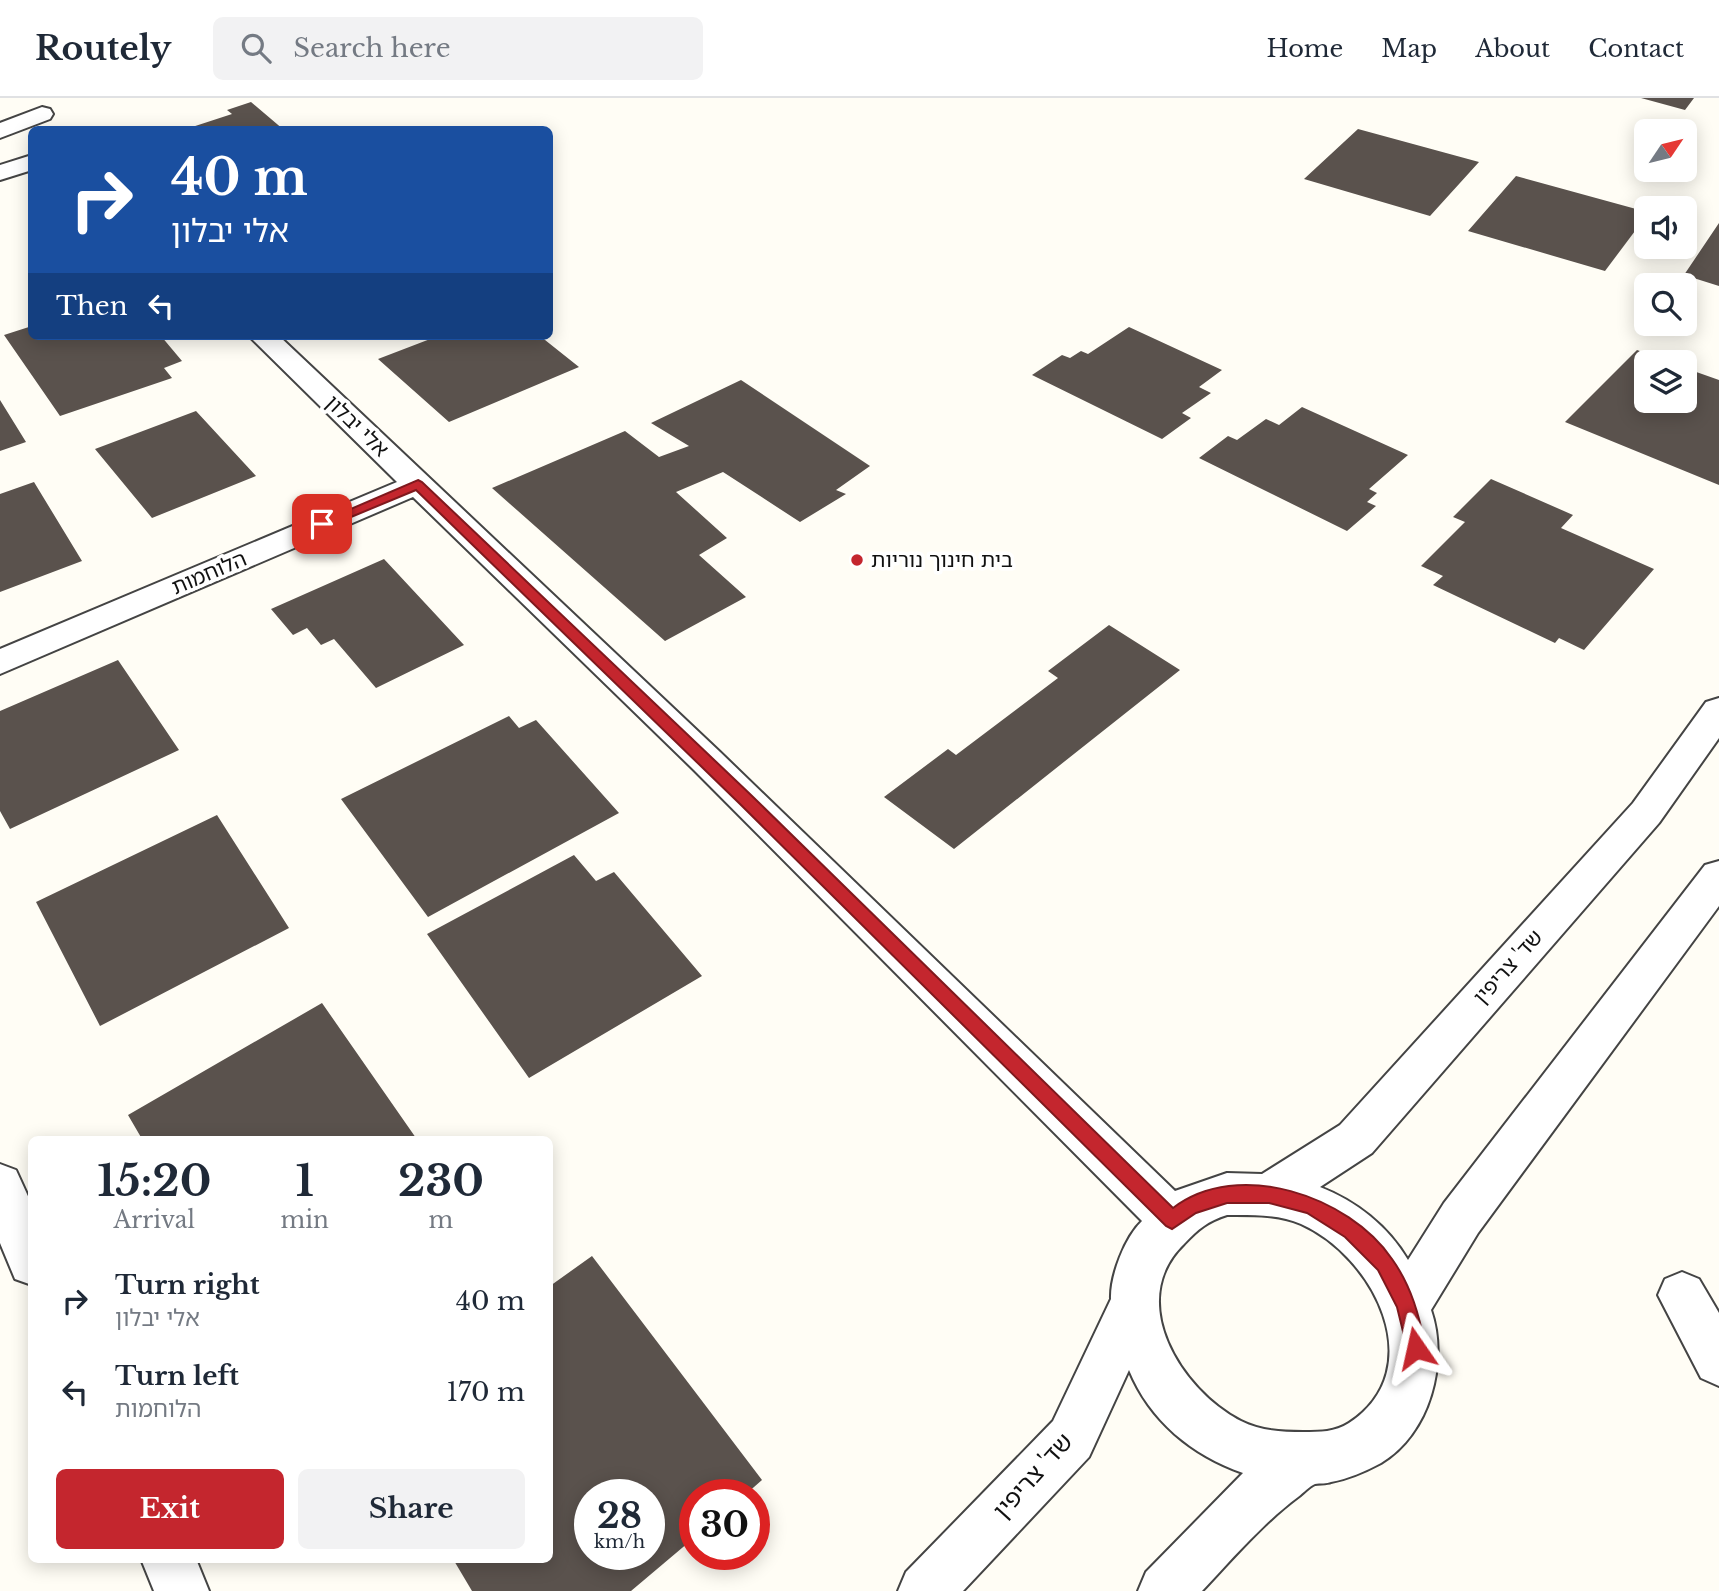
<!DOCTYPE html>
<html lang="en">
<head>
<meta charset="utf-8">
<style>
	:root { --surface:#fff; --page:#f2f2f3; --text:#1f2937; --muted:#747a83; --line:#e0e1e3; --accent:#c4262e }
	body { margin:0; font-family:"Libre Baskerville","Noto Sans Hebrew",serif; background:var(--page); color:var(--text); height:100vh; display:flex; flex-direction:column; font-size:26px; white-space:nowrap }
	* { box-sizing:border-box; margin:0 }
	p { font-size:23px; color:var(--muted) }
	.icon { flex:none; width:38px; height:38px; fill:none; stroke:currentColor; stroke-width:2; stroke-linecap:round; stroke-linejoin:round }
	.map { position:relative; flex:1; overflow:hidden }
	.details { position:absolute; left:28px; top:1038px; width:525px; height:427px; display:flex; flex-direction:column; background:var(--surface); border-radius:10px; box-shadow:0 4px 18px #0003 }
	.details>* { flex:none }
	.banner { position:absolute; left:28px; top:28px; width:525px; height:214px; border-radius:10px; box-shadow:0 4px 18px #0003; background:#1a4fa0; color:#fff; overflow:hidden }
	.needle { width:46px; rotate:55deg }
	.buttons { position:absolute; left:1634px; top:21px; display:grid; gap:14px }
	.buttons a { display:grid; place-items:center; width:63px; height:63px; border-radius:10px; background:var(--surface); box-shadow:0 4px 18px #0003; font-size:35px }
	.speed { position:absolute; left:574px; top:1381px; display:flex; gap:14px; font-size:35px; font-weight:700; text-align:center }
	.speed>* { display:grid; place-content:center; width:91px; height:91px; border-radius:50%; background:var(--surface); box-shadow:0 4px 18px #0003; line-height:1 }
	.speed small { font-size:18px; font-weight:400 }
	.speed .limit { border:10px solid #d22; background:#fff; color:#111 }
	.pin { position:absolute; display:grid; place-items:center; width:60px; height:60px; color:#fff; margin:-30px; border-radius:14px; box-shadow:0 4px 10px #0006 }
	.me { position:absolute; width:77px; margin:-38px; rotate:349deg; stroke-linejoin:round; filter:drop-shadow(0 0 5px #0008) }
	.turn { display:flex; align-items:center; gap:24px; height:147px; padding:0 28px; font-size:32px }
	.turn .icon { width:91px; height:91px; stroke-width:2.5 }
	.turn b { display:block; font-size:49px; line-height:60px }
	.then { display:flex; align-items:center; height:66px; padding:0 28px; background:#0003; gap:14px; font-size:26px }
	.eta { display:flex; justify-content:space-evenly; align-items:center; height:119px; text-align:center }
	.eta b { font-size:42px; font-weight:700; line-height:49px }
	.action { display:flex; gap:14px; margin-top:auto; padding:14px 28px }
	.action a { flex:1; height:80px; border-radius:10px; background:var(--accent); color:#fff; font-size:28px; font-weight:700; line-height:80px; text-align:center }
	.action a+a { background:var(--page); color:var(--text) }
	ul { padding:0; list-style:none }
	li { display:flex; align-items:center; gap:21px; height:91px; padding:0 28px }
	li div { flex:1 }
	li b { display:block; font-size:26px }
	li em { font-style:normal }
	header { display:flex; align-items:center; gap:42px; box-sizing:border-box; height:98px; padding:0 35px; background:var(--surface); border-bottom:2px solid var(--line) }
	header strong { font-size:33px }
	nav { display:flex; gap:38px; margin-inline-start:auto; font-size:24px }
	.search { width:490px; height:63px; background:var(--page); display:flex; align-items:center; gap:18px; box-sizing:border-box; padding:0 24px; border-radius:10px; color:var(--muted); font-size:26px }
	.map>svg:first-child { display:block }
	.building { fill:#5a524d; fill-rule:evenodd }
	.lines { fill:none; stroke-linecap:round; stroke-linejoin:round }
	.minor-casing { stroke:#444; stroke-width:4 }
	.minor { fill:#fff; fill-rule:evenodd }
	.route { fill:#c4262e; stroke:#7f191e; stroke-width:2 }
	.poi-dot { fill:#c4262e; stroke:#fff; stroke-width:2.5 }
	.labels { text-anchor:middle; stroke-width:7; stroke-linejoin:round; paint-order:stroke }
	.street-label { font-size:21px; fill:#111; stroke:#fff }
	.poi-label { font-size:21px; fill:#111; stroke:#fff; text-anchor:start }
	.near-street-label { font-size:24px; fill:#111; stroke:#fff }
</style>
</head>
<body>
<header>
<strong>Routely</strong>
<div class="search"><svg class="icon" aria-label="search" viewBox="0 0 24 24"><circle cx="10" cy="10" r="6"/><path d="M15 15l6 6"/></svg>Search here</div>
<nav><a>Home</a><a>Map</a><a>About</a><a>Contact</a></nav>
</header>
<div class="map">
<svg width="1719" height="1493" viewBox="0 0 1719 1493">
	<rect width="100%" height="100%" fill="#fffdf5"/>
	<path class="building" d="M1641 0H1694L1685 12Z
		M251 4 284 32H183L232 16 227 12Z
		M1358 31 1479 64 1430 118 1304 81Z
		M1516 78 1647 114V117L1605 173 1468 133Z
		M1719 125V188L1684 177Z
		M32 228V238H161L182 263 164 270 172 280 60 318 4 237Z
		M1129 229 1222 272 1199 289 1211 295 1182 315 1191 320 1162 341 1032 277 1062 257 1070 260 1081 253 1088 256Z
		M438 238H540L579 269 449 324 378 261Z
		M1637 252 1670 264H1647V303H1685V270L1719 282V387L1565 324Z
		M741 282 870 368 836 392 846 396 800 424 723 374 676 394 727 440 699 457 746 499 665 543 492 390 625 333 659 359 689 348 651 325Z
		M0 302 26 344 0 353Z
		M1302 309 1408 357 1369 391 1377 395 1367 404 1376 408 1347 433 1199 360 1228 338 1237 342 1266 321 1279 327Z
		M196 313 256 378 152 420 95 351Z
		M1491 381 1573 417 1561 430 1654 471 1584 552 1559 540 1555 545 1433 487 1443 478 1421 468 1465 424 1453 419Z
		M34 384 82 463 0 494V396Z
		M384 461 464 547 376 590 334 541 321 547 307 530 293 537 271 511Z
		M1109 527 1180 572 954 751 884 699 948 651 956 657 1058 580 1048 573Z
		M118 562 179 652 10 731 0 713V613Z
		M509 618 519 630 536 622 619 715 428 819 341 701Z
		M217 717 289 830 100 928 36 804Z
		M574 757 596 783 614 774 702 878 529 980 427 836Z
		M322 905 416 1040 142 1041 128 1017Z
		M592 1158 762 1382 746 1396H695V1439L631 1493H472L453 1461H550V1188ZM590 1396H649V1456H590Z"/>
	<g class="lines">
		<g class="minor-casing">
			<path id="minor" d="M42 9 50 11 53 16 50 21 0 40V25Z
				M32 57V72L0 82V67Z
				M249 238H279L720 654 1175 1093 1227 1075 1262 1076 1340 1027 1633 705 1706 604 1719 600V640L1659 725 1372 1055 1320 1089C1356 1103 1388 1128 1408 1162L1444 1105 1705 767 1719 763V808L1478 1135 1431 1212C1449 1264 1430 1336 1381 1365 1366 1373 1348 1381 1331 1384 1327 1386 1320 1385 1315 1386 1310 1388 1303 1395 1298 1399 1262 1426 1233 1460 1202 1493H1138L1146 1474 1243 1375C1192 1357 1150 1323 1129 1272L1089 1359 963 1493H898L906 1474 1053 1323 1111 1201C1110 1178 1125 1139 1142 1123L694 672 413 399 0 576V551L397 384ZM1227 1117C1250 1117 1279 1116 1301 1126 1373 1158 1432 1270 1349 1325 1335 1334 1320 1334 1303 1334 1282 1334 1261 1333 1241 1323 1181 1292 1125 1203 1184 1146 1198 1131 1208 1123 1227 1117Z
				M0 1066 16 1072 32 1107V1187L15 1181 0 1145Z
				M1682 1174 1699 1181 1719 1215V1288L1701 1280 1658 1197 1665 1181Z
				M141 1461H196L209 1493H154Z"/>
		</g>
		<use href="#minor" class="minor"/>
	</g>
	<path class="route" d="M418 382 422 384 751 697 1173 1110C1238 1060 1349 1098 1392 1161 1412 1189 1419 1218 1426 1250L1423 1258 1416 1260 1409 1258 1397 1209 1378 1172 1345 1139 1307 1115 1269 1105H1227L1196 1115 1172 1131 1166 1128 740 706 416 392 327 429 322 431 316 426Z"/>
	<circle class="poi-dot" cx="857" cy="462" r="7"/>
	<g class="labels">
		<g class="street-label">
			<text transform="translate(357 328) rotate(44)" y="7">אלי יבלון</text>
			<text transform="translate(209 475) rotate(-23)" y="7">הלוחמות</text>
			<text transform="translate(1508 869) rotate(-48)" y="7">שד' צריפין</text>
		</g>
		<g class="poi-label">
			<text x="871" y="469">בית חינוך נוריות</text>
		</g>
		<g class="near-street-label">
			<text transform="translate(1033 1378) rotate(-48)" y="8">שד' צריפין</text>
		</g>
	</g>
</svg>
<div class="buttons">
<a><svg class="needle" viewBox="-14 -14 28 28"><path d="M0-13l5 13h-10z" fill="#e53935"/><path d="M0 13l5-13h-10z" fill="#747a83"/></svg></a>
<a><svg class="icon" aria-label="sound" viewBox="0 0 24 24"><path d="M4 9h4l5-4v14l-5-4H4zM17 9q2 3 0 6"/></svg></a>
<a><svg class="icon" aria-label="search" viewBox="0 0 24 24"><circle cx="10" cy="10" r="6"/><path d="M15 15l6 6"/></svg></a>
<a><svg class="icon" aria-label="layers" viewBox="0 0 24 24"><path d="M12 4l9 5-9 5-9-5zM3 14l9 5 9-5"/></svg></a>
</div>
<div class="speed"><div>28<small>km/h</small></div><div class="limit">30</div></div>
<div class="pin" style="left:322px;top:426px;background:#d93025"><svg class="icon" aria-label="arrive" viewBox="0 0 24 24"><path d="M6 21V4h12l-3 4 3 4H6"/></svg></div>
<svg class="me" style="left:1416px;top:1250px" viewBox="-20 -20 40 40"><path d="M0-17L14 15 0 8-14 15z" fill="#c4262e" stroke="#fff" stroke-width="4"/></svg>
<div class="banner">
<div class="turn"><svg class="icon" aria-label="right" viewBox="0 0 24 24"><path d="M7 20v-9h11M14 6l5 5-5 5"/></svg><div><b>40 m</b>אלי יבלון</div></div>
<div class="then">Then<svg class="icon" aria-label="left" viewBox="0 0 24 24"><path d="M17 20v-9H6M10 6l-5 5 5 5"/></svg></div>
</div>
<section class="details">
<div class="eta">
<div><b>15:20</b><p>Arrival</p></div>
<div><b>1</b><p>min</p></div>
<div><b>230</b><p>m</p></div>
</div>
<ul>
<li><svg class="icon" aria-label="right" viewBox="0 0 24 24"><path d="M7 20v-9h11M14 6l5 5-5 5"/></svg><div><b>Turn right</b><p>אלי יבלון</p></div><em>40 m</em></li>
<li><svg class="icon" aria-label="left" viewBox="0 0 24 24"><path d="M17 20v-9H6M10 6l-5 5 5 5"/></svg><div><b>Turn left</b><p>הלוחמות</p></div><em>170 m</em></li>
</ul>
<div class="action"><a>Exit</a><a>Share</a></div>
</section>
</div>
</body>
</html>
